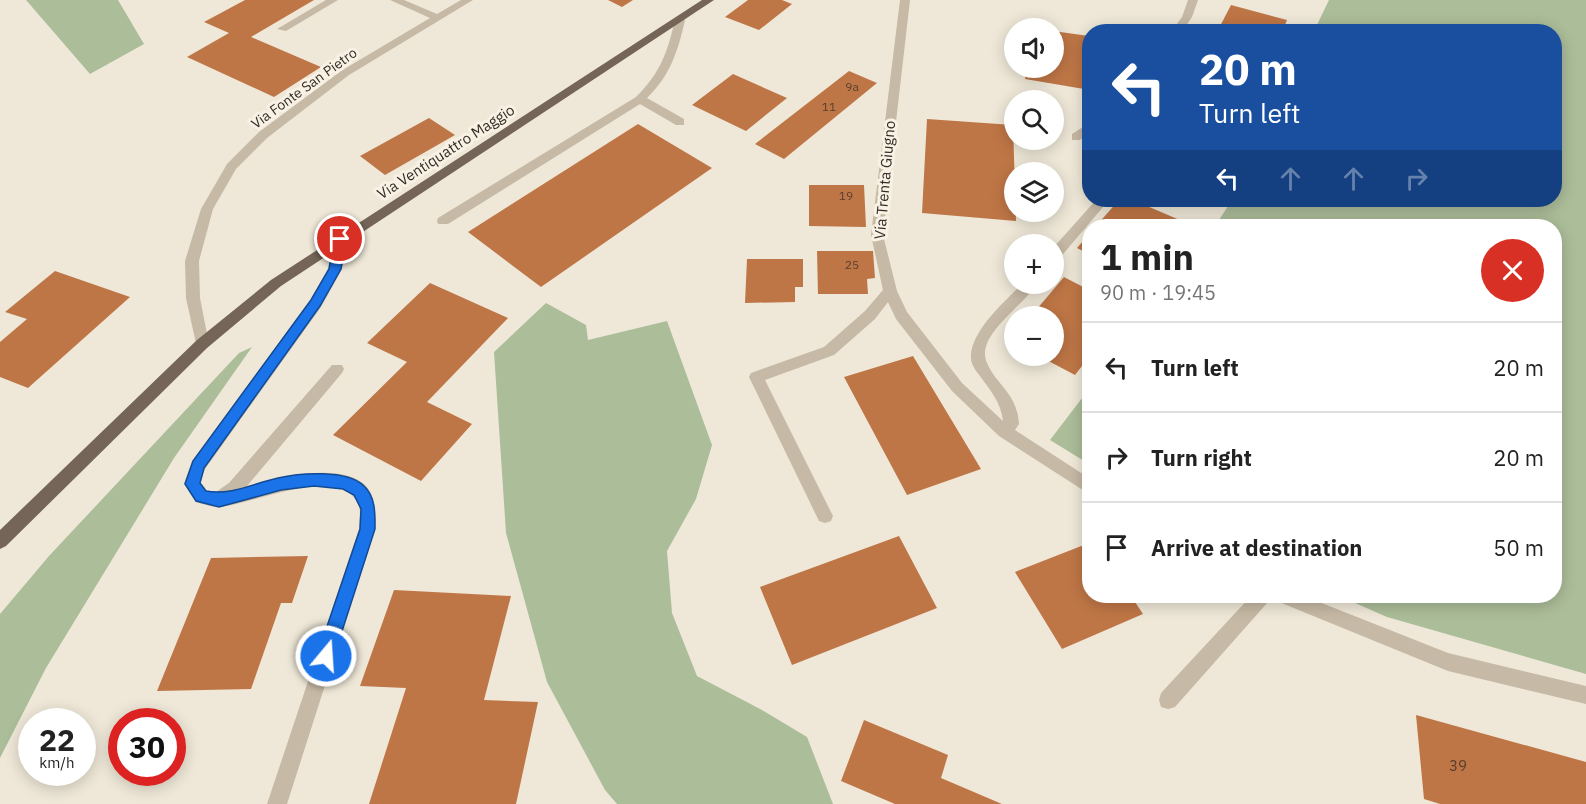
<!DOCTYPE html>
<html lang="en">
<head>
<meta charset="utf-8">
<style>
	:root { --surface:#fff; --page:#f2f2f2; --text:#222; --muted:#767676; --line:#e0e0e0 }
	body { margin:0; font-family:"IBM Plex Sans",sans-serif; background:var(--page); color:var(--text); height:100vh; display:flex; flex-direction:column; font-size:22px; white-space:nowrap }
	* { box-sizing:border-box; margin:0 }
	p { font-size:20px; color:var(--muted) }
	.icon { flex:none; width:33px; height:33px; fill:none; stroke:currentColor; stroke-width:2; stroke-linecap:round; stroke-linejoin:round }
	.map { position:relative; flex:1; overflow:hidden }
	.panel { position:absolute; left:1082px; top:219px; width:480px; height:384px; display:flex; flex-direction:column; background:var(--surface); border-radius:24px; box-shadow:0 3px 15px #0003 }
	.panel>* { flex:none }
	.guide { position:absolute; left:1082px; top:24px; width:480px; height:183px; border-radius:24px; box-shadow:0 3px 15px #0003; background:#1a4fa0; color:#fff; overflow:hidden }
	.buttons { position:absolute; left:1004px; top:18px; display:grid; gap:12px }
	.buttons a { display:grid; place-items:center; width:60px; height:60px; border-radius:50%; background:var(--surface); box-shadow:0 3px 15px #0003; font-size:30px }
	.speed { position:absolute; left:18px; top:708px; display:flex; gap:12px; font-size:30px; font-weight:700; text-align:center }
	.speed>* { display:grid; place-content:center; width:78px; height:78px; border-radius:50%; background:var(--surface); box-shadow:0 3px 15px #0003; line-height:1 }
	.speed small { font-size:15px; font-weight:400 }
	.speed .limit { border:9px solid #d22; background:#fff; color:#111 }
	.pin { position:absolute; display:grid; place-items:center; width:51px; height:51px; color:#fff; margin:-26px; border:3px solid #fff; border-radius:50%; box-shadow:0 2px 6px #0007 }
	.me { position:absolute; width:66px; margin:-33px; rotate:18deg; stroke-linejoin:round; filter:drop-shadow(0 0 4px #0008) }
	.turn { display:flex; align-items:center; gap:21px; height:126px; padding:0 18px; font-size:27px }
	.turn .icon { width:78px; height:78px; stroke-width:2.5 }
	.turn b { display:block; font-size:42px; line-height:51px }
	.lanes { display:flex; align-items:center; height:57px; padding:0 18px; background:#0003; justify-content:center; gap:30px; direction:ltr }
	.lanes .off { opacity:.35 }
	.round { display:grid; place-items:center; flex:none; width:63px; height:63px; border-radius:32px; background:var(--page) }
	.head { display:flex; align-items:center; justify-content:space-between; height:102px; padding:0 18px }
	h1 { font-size:36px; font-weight:700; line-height:45px }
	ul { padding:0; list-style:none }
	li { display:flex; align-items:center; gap:18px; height:90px; padding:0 18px; border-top:2px solid var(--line) }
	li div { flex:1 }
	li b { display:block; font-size:22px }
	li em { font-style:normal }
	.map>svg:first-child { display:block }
	.green { fill:#acbd99 }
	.building { fill:#bf7646 }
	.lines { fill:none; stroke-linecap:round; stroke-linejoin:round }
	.minor { fill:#c6b9a5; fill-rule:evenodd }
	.major { fill:#746558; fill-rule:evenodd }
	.route { fill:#1a73e8; stroke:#114b97; stroke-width:1.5 }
	.labels { text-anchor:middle; stroke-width:6; stroke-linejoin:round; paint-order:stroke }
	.number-label { font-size:12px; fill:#563e2e }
	.far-street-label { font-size:14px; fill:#332c26; stroke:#f8f1e4 }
	.street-label { font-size:15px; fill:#332c26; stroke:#f8f1e4 }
	.near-number-label { font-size:15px; fill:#563e2e }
</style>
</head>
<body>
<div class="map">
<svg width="1586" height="804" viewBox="0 0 1586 804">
	<rect width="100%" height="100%" fill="#efe8d8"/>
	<path class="green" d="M26 0H118L144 44 90 74Z
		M1329 0H1586V674L1387 617 1339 596H1554V226H1215L1232 200H1554V32L1314 31Z
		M546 303 586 325 588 340 667 321 712 445 696 499 667 551 672 613 697 676 762 710 807 737 833 804H617L605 790 547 682 506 533 494 352Z
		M252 347 174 458 46 668 0 758V614L49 556 239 353Z
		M1089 389V464L1050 440Z"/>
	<path class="building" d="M245 0H314L251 37 321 67 274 97 187 57 229 33 204 22Z
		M608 0H633L622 7Z
		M748 0H782L792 4 759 30 725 17Z
		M1231 5 1287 20 1282 32H1217Z
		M1053 31 1089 36V76H1086L1084 89 1025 79 1028 68H1053Z
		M849 71 877 83 784 159 755 144Z
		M733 74 787 98 746 131 692 105Z
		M429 118 455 135 385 175 360 156Z
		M927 119 1013 125 1016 221 922 213Z
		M638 124 712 168 541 287 468 232Z
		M809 185H864L866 227 809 226Z
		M1119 200H1133L1182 221 1178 226H1096Z
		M1089 234V254L1077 248Z
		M817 251H873L875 278 867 279 868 294H818Z
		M747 259H803V287H795V302L745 303Z
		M55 271 130 297 28 388 0 377V342L27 319 5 312Z
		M1064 277 1089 290V357L1075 375 1039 356H1053V316H1031Z
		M430 283 508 318 427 402 472 424 421 481 333 435 407 362 367 343Z
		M913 356 981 469 907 495 844 377Z
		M899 536 937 608 792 665 760 587Z
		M1089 543V596H1131L1143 614 1062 649 1015 572Z
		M308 556 292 603H281L251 689 157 691 211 558Z
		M394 590 511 596 484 700 538 702 516 804H369L406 688 360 686Z
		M1416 715 1586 762V804H1440L1424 799Z
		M864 720 948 755 941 778 1002 804H895L841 781Z"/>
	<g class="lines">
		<path class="minor" d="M326 0H338L286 31 277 29Z
			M390 0H404L437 14 461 0H473L349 75 267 138 236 169 213 209 199 261 200 298 209 344 207 348H197L186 298 185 261 201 209 227 164 259 132 341 71 430 18Z
			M900 0H910L883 235 897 291 907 312 962 383 1003 421C1001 402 990 390 980 376 975 370 970 363 971 355 972 330 1006 300 1022 284H1036C1027 304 974 335 987 363 997 386 1017 393 1019 424L1015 430 1089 478V494L999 436 952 391 896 319 888 302 875 319 834 355 765 380 833 516 831 521 825 523 819 521 749 377 751 373 824 347 865 311 883 290 871 235Z
			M1188 0H1198L1192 17 1182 32H1171L1182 17Z
			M680 17 685 20C678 51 670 76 647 98L684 119V125H676L640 104 448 224H438L437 221 438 218 636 97C661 72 667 53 675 20Z
			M1089 123V133L1080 140H1072V134Z
			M1096 200H1109L1058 260 1053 262V248Z
			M340 234 346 239 342 269 321 307 205 469 200 483 207 491 216 492 229 483 332 365H342L344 369 342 373 247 486C276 478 340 461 365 485 376 496 376 515 375 529L287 804H267L359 529C359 522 361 513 359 506 342 461 250 506 219 507 212 507 203 504 196 502L184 484 192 461 311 299 328 269 334 239Z
			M1251 596H1271L1268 602 1175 707 1168 709 1161 707 1159 700 1161 693Z
			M1276 596H1304L1448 653 1586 686V704L1448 671 1279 602Z"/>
		<path class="major" d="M702 0H714L281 286 207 348 6 546 0 549V530L197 340 271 280Z"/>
	</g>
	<path class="route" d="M340 235 346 239 341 269 320 306 204 468 200 483 206 491C230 496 255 483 278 478 299 473 347 469 364 486 376 497 375 515 375 529L334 656 331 662 326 664 320 662 317 656 360 529 361 509 354 495 343 489 314 486 281 490 219 507 196 501 185 484 193 461 311 300 329 269 334 239Z"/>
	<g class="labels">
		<g class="number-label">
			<text x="852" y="91">9a</text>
			<text x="829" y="111">11</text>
			<text x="846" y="200">19</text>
			<text x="852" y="269">25</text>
		</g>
		<g class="far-street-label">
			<text transform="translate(304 88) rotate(-36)" y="5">Via Fonte San Pietro</text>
		</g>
		<g class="street-label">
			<text transform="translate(446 152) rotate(-33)" y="5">Via Ventiquattro Maggio</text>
			<text transform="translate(885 180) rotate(-85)" y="5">Via Trenta Giugno</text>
		</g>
		<g class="near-number-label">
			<text x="1458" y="771">39</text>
		</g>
	</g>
</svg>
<div class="buttons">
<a><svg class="icon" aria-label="sound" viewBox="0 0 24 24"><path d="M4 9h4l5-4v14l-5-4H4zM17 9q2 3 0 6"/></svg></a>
<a><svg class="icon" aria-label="search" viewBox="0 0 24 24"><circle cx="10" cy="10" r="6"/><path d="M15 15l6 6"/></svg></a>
<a><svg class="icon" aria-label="layers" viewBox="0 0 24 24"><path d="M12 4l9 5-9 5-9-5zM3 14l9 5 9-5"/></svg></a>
<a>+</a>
<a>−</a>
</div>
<div class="speed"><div>22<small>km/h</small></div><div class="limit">30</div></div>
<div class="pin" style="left:340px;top:239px;background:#d93025"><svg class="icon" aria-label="arrive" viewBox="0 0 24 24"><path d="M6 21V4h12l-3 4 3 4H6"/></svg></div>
<svg class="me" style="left:326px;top:656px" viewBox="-20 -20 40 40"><circle r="17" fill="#1a73e8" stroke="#fff" stroke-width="3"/><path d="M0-11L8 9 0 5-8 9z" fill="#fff"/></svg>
<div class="guide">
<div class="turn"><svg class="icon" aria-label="left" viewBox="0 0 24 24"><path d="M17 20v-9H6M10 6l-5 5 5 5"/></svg><div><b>20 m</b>Turn left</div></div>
<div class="lanes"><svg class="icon" aria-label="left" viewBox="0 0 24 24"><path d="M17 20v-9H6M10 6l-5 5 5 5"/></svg><svg class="icon off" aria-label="ahead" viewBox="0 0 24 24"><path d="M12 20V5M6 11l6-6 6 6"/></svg><svg class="icon off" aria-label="ahead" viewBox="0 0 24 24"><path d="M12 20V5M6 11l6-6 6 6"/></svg><svg class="icon off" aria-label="right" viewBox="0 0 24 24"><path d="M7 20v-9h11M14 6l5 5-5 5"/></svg></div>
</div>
<section class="panel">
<div class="head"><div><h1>1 min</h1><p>90 m · 19:45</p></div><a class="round" style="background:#d93025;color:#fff"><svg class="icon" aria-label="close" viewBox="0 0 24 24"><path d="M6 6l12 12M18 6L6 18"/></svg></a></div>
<ul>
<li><svg class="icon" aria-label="left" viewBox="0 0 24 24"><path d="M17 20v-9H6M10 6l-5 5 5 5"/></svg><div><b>Turn left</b></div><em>20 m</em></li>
<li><svg class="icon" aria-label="right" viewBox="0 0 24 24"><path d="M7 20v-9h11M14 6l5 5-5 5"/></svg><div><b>Turn right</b></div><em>20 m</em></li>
<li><svg class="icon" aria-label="arrive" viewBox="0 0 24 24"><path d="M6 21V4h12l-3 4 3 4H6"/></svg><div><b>Arrive at destination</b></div><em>50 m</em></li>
</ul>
</section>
</div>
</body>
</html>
